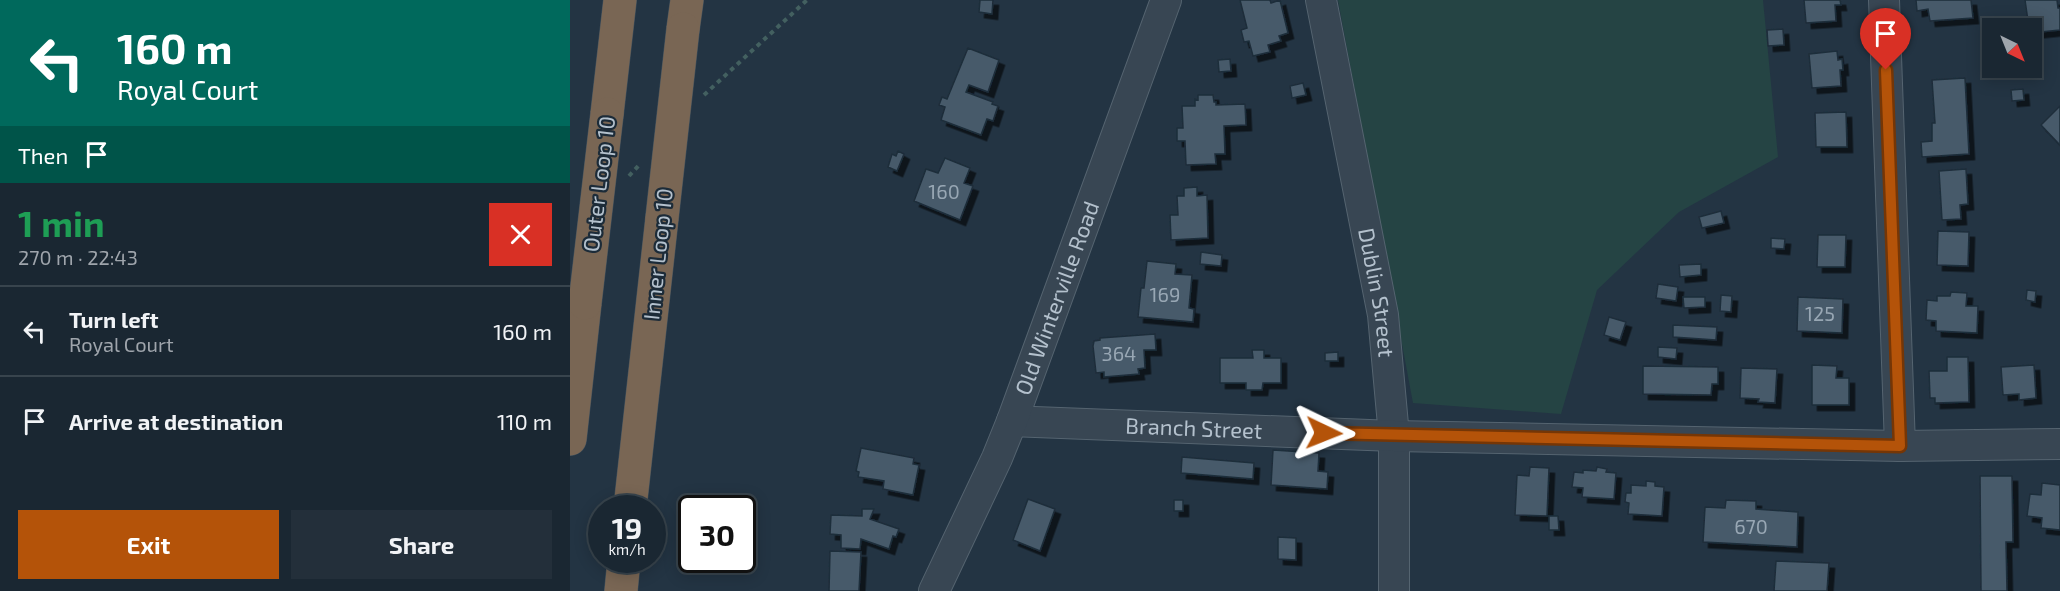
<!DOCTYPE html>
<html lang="en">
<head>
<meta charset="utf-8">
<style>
	:root { --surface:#1a2732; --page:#232f3a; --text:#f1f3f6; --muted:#9fa5ac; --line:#38444d; --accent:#b45309 }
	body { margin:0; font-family:"Exo 2",sans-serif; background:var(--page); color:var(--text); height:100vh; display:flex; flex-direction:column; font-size:22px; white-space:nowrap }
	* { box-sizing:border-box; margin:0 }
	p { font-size:20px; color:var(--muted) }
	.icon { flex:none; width:33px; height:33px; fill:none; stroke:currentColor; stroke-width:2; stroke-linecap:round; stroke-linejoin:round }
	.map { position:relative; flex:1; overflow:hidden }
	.panel { display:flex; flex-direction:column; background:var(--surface); width:570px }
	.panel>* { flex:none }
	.hud { background:#00695c; color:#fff; overflow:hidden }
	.needle { width:39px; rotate:137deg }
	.controls { position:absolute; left:1412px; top:18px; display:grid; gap:12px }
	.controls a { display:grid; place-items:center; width:60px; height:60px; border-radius:0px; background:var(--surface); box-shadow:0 3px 15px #0003,0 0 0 2px var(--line); font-size:30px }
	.speed { position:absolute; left:18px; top:495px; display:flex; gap:12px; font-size:30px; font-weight:700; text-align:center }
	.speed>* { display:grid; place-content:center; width:78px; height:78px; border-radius:50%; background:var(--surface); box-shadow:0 3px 15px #0003,0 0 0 2px var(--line); line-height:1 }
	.speed small { font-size:15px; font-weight:400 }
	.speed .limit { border:3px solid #111; border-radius:9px; background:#fff; color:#111 }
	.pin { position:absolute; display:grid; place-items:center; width:51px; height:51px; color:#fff; margin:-62px -26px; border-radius:50% 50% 50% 0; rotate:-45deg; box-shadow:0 0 6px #0007 }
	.pin .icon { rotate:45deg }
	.me { position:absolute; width:66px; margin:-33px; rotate:92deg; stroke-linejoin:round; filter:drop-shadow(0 0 4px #0008) }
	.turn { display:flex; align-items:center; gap:21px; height:126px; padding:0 18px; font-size:27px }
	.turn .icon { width:78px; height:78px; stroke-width:2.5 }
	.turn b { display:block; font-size:42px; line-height:51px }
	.then { display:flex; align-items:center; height:57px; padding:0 18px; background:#0003; gap:12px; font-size:22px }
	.round { display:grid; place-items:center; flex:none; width:63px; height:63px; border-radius:0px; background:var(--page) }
	.headline { display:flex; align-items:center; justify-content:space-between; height:102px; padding:0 18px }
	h1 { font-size:36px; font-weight:700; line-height:45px; color:#1e9e55 }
	.primary-button { display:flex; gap:12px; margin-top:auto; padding:12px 18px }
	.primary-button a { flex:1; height:69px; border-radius:0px; background:var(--accent); color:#fff; font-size:24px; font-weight:700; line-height:69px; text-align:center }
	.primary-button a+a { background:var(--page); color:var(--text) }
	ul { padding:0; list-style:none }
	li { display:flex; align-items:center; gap:18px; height:90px; padding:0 18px; border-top:2px solid var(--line) }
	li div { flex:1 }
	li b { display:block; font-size:22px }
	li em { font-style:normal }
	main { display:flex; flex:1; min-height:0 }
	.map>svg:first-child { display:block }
	.green { fill:#254444 }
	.building { fill:#465a6a; stroke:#1e2d3a; stroke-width:1.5; filter:url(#shadow) }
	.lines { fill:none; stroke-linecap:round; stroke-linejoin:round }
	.minor-casing { stroke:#556470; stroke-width:32 }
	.highway-casing { stroke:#42515d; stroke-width:34 }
	.path { stroke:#436060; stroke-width:4; stroke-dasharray:4.5 4.5; stroke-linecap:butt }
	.minor { stroke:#384653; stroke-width:30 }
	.highway { stroke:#796654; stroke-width:33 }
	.highway-bridge-casing { stroke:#42515d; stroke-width:34; stroke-linecap:butt }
	.highway-bridge { stroke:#796654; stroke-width:33 }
	.route-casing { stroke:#753606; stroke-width:15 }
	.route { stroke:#b45309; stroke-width:10 }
	.labels { text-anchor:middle; stroke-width:4.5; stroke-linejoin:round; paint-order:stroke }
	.number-label { font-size:20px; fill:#98a7b4 }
	.street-label { font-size:22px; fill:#b4c1cd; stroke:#1c2b38 }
</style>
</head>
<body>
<main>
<section class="panel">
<div class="hud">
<div class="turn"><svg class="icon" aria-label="left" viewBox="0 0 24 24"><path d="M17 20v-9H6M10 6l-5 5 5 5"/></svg><div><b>160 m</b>Royal Court</div></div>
<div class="then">Then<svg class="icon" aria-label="arrive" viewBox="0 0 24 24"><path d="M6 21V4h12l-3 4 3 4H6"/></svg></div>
</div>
<div class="headline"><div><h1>1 min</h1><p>270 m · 22:43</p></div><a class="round" style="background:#d93025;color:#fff"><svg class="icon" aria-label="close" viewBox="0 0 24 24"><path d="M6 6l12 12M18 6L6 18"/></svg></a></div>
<ul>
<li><svg class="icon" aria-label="left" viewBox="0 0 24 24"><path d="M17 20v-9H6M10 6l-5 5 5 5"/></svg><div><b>Turn left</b><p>Royal Court</p></div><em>160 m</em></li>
<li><svg class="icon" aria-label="arrive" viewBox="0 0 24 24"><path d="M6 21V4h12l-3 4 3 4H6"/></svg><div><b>Arrive at destination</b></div><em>110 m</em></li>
</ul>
<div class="primary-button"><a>Exit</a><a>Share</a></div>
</section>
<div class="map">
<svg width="1490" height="591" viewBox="0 0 1490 591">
	<defs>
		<filter id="shadow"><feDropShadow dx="5.5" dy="5.5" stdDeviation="0" flood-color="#0009"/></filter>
	</defs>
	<rect width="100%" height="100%" fill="#233443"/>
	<path class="green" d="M768 0H1193L1208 157 1109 212 1027 290 991 414 843 403Z"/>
	<path class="building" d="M410 0H423L422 14 409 12Z
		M670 0H700L701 3 710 0 718 33 709 36 711 41 698 45 700 52 683 56 679 41 674 42 671 30 677 28Z
		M1234 0H1270L1271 5H1265L1266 21 1236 23Z
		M1346 0H1401L1403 18 1360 21 1358 9 1347 11Z
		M1455 0H1487L1488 8H1490V30L1461 33V28H1459Z
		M1213 29 1214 45 1198 46 1197 30Z
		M398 48 429 60 418 92 399 85 396 92 423 102 422 104 428 106 423 121 417 119 411 135 371 120 375 107 369 105 372 97 377 99Z
		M1267 51 1268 60 1272 59 1273 70H1270L1271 86 1242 88 1239 54Z
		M660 59 661 71 649 72 648 60Z
		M1395 78 1399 154 1352 157 1351 142 1362 141V123H1365L1362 80Z
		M733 83 736 95 722 98 720 86Z
		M1453 89 1454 100 1442 101 1441 90Z
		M628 95H643L644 102H646V105L675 104 676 125 654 126 655 154H645L646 164 616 165 615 141H607V128H613L612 106H625V99L628 100Z
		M1490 106V145L1471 125Z
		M1276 112 1277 147H1246L1245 113Z
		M328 151 334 154 327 171 318 167 322 154 326 156Z
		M375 158 400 168 394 183 403 186 390 220 344 201 356 169 368 173Z
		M1396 169 1398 204 1390 205 1391 219 1372 220 1369 171Z
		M627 187V196L637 195 638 238 601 240 600 215H608L607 196H614V188Z
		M1151 211 1154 223 1132 228 1129 217Z
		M1368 231 1399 232 1398 266 1367 265Z
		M1248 235H1276L1275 267H1247Z
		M1201 238 1215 239 1214 249 1201 248Z
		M631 252 652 255 651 266 630 264Z
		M577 261 606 264 605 274 622 275 619 308 624 309 623 322 568 317 571 288H574Z
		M1131 264V275L1110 277 1109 265Z
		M1088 284 1108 287 1106 301 1086 298Z
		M1457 290 1466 291 1465 302 1456 300Z
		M1381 292 1397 293 1396 306H1408L1407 333 1366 331V321L1356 320 1357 300 1367 301V296H1380Z
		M1151 295 1162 296 1161 312 1150 311Z
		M1113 297H1135V307L1114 308Z
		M1228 297 1273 299 1272 333 1227 331Z
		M1039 317 1056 322 1050 340 1034 335Z
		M1103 325 1147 327 1146 340 1103 337Z
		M585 334 586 350H574L575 368 568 369 569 374 534 377V372L526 373 523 346 524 341 530 340V338Z
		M1088 347 1107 348 1106 359 1088 357Z
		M682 350H694V358H711V383H693L692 390H676V383H650V358H683Z
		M768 352V361H755V353Z
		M1377 357H1398L1399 402 1365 403V398H1360L1359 371H1377Z
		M1242 365 1267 366 1266 378H1279V405H1242Z
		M1464 365 1466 398 1449 400V394L1433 395 1431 367Z
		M1073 366 1148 367V384H1142L1141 395 1073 394Z
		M1171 368 1207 369 1205 403 1188 402 1189 399 1170 398Z
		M291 448 344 458 343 464 349 465 343 495 313 489 314 481 288 477 289 472 286 471Z
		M703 450 749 453 748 471 758 472 757 489 701 485Z
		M612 457 684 463 683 479 611 473Z
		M960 467 979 468 977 516 945 515 947 475 959 476Z
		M1027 467 1037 469 1036 472 1046 473 1044 499 1012 497 1013 488 1002 487 1004 472 1013 473V470L1026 471Z
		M1410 476H1442L1443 542H1436L1437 591H1411Z
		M1076 481 1085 482V486L1094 487 1092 516 1058 514 1059 503 1055 502 1056 493H1061V485L1076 486Z
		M1472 483 1490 485V530L1471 528 1472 518 1457 516 1460 494 1471 495Z
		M458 499 485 509 470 551 443 540Z
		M604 500H613V511H604Z
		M1156 500 1186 501V509L1228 512 1227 547 1133 542 1135 507 1155 508Z
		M292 509H304L300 519 329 529 326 537 323 536 319 549 291 539 290 549 271 548V535L260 534 261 515 292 516Z
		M979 516H988L989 530H979Z
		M708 537 726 538V560L708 559Z
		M260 551 291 552 289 591H259Z
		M1206 561 1259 563 1257 591H1204Z"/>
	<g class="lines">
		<g class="minor-casing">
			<g id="minor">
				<path id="s1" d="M751 0 813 315 824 436V591"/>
				<path d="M1314 0 1330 446"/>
				<path id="s2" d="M442 421 824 436 1330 446 1490 444"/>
				<path id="s3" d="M364 591 427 458 442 421 596 0"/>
			</g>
		</g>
		<g class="highway-casing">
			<path id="highway" d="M113 29 117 0
				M37 114 50 0
				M0 439 15 303
				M60 508 92 218
				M51 591 54 560"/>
		</g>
		<path class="path" d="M134 95 237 0
			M59 176 70 164"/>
		<use href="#minor" class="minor"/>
		<use href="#highway" class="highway"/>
		<g class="highway-bridge-casing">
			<path id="highway-bridge" d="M92 218 113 29
				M15 303 37 114"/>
		</g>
		<use href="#highway-bridge" class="highway-bridge"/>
	</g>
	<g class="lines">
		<g class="route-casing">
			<path id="route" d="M754 433 1330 446 1316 70"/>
		</g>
		<use href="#route" class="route"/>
	</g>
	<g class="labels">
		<g class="number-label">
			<text x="374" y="199">160</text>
			<text x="595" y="302">169</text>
			<text x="1250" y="321">125</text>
			<text x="549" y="361">364</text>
			<text x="1181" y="534">670</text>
		</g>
		<g class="street-label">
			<text transform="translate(29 184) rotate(-83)" y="8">Outer Loop 10</text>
			<text transform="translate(88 254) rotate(-84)" y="8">Inner Loop 10</text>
			<text dy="8" stroke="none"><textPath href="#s1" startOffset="298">Dublin Street</textPath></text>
			<text dy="8" stroke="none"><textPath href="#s3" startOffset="318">Old Winterville Road</textPath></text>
			<text dy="8" stroke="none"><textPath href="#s2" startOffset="182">Branch Street</textPath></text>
		</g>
	</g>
</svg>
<div class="controls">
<a><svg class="needle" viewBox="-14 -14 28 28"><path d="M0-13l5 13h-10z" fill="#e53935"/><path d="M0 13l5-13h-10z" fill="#9fa5ac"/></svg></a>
</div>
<div class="speed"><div>19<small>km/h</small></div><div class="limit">30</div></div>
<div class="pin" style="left:1316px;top:70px;background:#d93025"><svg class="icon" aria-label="arrive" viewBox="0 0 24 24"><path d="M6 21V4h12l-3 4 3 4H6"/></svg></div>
<svg class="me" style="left:754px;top:433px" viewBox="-20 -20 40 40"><path d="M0-17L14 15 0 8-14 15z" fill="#b45309" stroke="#fff" stroke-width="4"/></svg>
</div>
</main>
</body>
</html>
